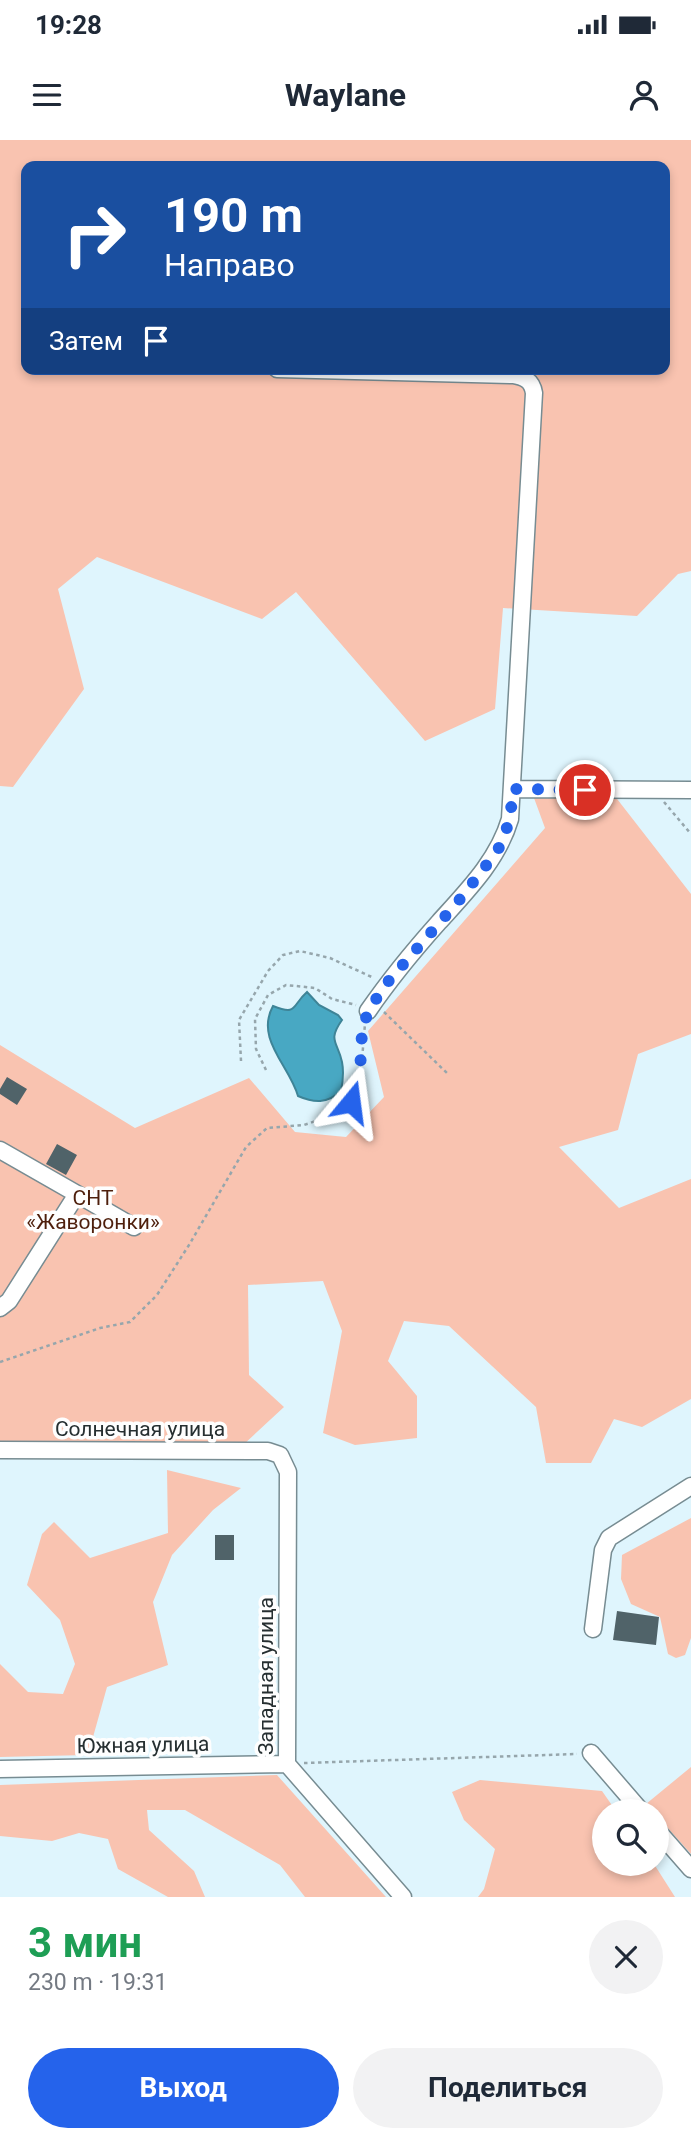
<!DOCTYPE html>
<html lang="ru">
<head>
<meta charset="utf-8">
<style>
	:root { --surface:#fff; --page:#f2f2f3; --text:#1f2937; --muted:#747a83; --accent:#2563eb }
	body { margin:0; font-family:Roboto,sans-serif; background:var(--page); color:var(--text); height:100vh; display:flex; flex-direction:column; font-size:26px; white-space:nowrap }
	* { box-sizing:border-box; margin:0 }
	p { font-size:23px; color:var(--muted) }
	.icon { flex:none; width:38px; height:38px; fill:none; stroke:currentColor; stroke-width:2; stroke-linecap:round; stroke-linejoin:round }
	.map { position:relative; height:1757px; overflow:hidden }
	.drawer { display:flex; flex-direction:column; background:var(--surface); flex:1 }
	.drawer>* { flex:none }
	.banner { position:absolute; left:21px; top:21px; width:649px; height:214px; border-radius:14px; box-shadow:0 4px 10px #0003; background:#1a4fa0; color:#fff; overflow:hidden }
	.controls { position:absolute; left:592px; top:1659px; display:grid; gap:14px }
	.controls a { display:grid; place-items:center; width:77px; height:77px; border-radius:50%; background:var(--surface); box-shadow:0 4px 10px #0003; font-size:35px }
	.pin { position:absolute; display:grid; place-items:center; width:60px; height:60px; color:#fff; margin:-30px; border:4px solid #fff; border-radius:50%; box-shadow:0 2px 7px #0007 }
	.me { position:absolute; width:77px; margin:-38px; rotate:16deg; stroke-linejoin:round; filter:drop-shadow(0 0 5px #0008) }
	.turn { display:flex; align-items:center; gap:24px; height:147px; padding:0 28px; font-size:32px }
	.turn .icon { width:91px; height:91px; stroke-width:2.5 }
	.turn b { display:block; font-size:49px; line-height:60px }
	.then { display:flex; align-items:center; height:66px; padding:0 28px; background:#0003; gap:14px; font-size:26px }
	.round { display:grid; place-items:center; flex:none; width:74px; height:74px; border-radius:37px; background:var(--page) }
	.summary { display:flex; align-items:center; justify-content:space-between; height:119px; padding:0 28px }
	h1 { font-size:42px; font-weight:700; line-height:52px; color:#1e9e55 }
	.action { display:flex; gap:14px; margin-top:auto; padding:14px 28px }
	.action a { flex:1; height:80px; border-radius:42px; background:var(--accent); color:#fff; font-size:28px; font-weight:700; line-height:80px; text-align:center }
	.action a+a { background:var(--page); color:var(--text) }
	.status { display:flex; justify-content:space-between; align-items:center; height:49px; padding:0 35px; background:var(--surface); direction:ltr }
	.status svg { height:19px; fill:currentColor }
	header { display:flex; justify-content:space-between; align-items:center; height:91px; padding:0 28px; background:var(--surface); font-size:32px; font-weight:700 }
	.map>svg:first-child { display:block }
	.green { fill:#f9c3b0; fill-rule:evenodd }
	.water { fill:#48a8c3; stroke:#3e8497; stroke-width:2 }
	.building { fill:#506369 }
	.lines { fill:none; stroke-linecap:round; stroke-linejoin:round }
	.minor-casing { stroke:#778c92; stroke-width:19 }
	.path { stroke:#96a6ac; stroke-width:2.5; stroke-dasharray:3.5 3.5; stroke-linecap:butt }
	.minor { stroke:#fff; stroke-width:16 }
	.route { stroke:#2563eb; stroke-width:12; stroke-dasharray:0 21.6 }
	.labels { text-anchor:middle; stroke-width:7; stroke-linejoin:round; paint-order:stroke }
	.park-label { font-size:21px; fill:#4e1f0c; stroke:#fefefe }
	.street-label { font-size:21px; fill:#262f31; stroke:#fefefe }
</style>
</head>
<body>
<div class="status"><b>19:28</b><svg viewBox="0 0 49 12"><path d="M0 12V9h3v3zM5 12V6h3v6zM10 12V3h3v9zM15 12V0h3v12zM26 1h20v11H26zM47 4h2v5h-2z"/></svg></div>
<header><svg class="icon" aria-label="menu" viewBox="0 0 24 24"><path d="M4 6h16M4 12h16M4 18h16"/></svg>Waylane<svg class="icon" aria-label="person" viewBox="0 0 24 24"><circle cx="12" cy="8" r="4"/><path d="M4 21q1-7 8-7t8 7"/></svg></header>
<div class="map">
<svg width="691" height="1757" viewBox="0 0 691 1757">
	<rect width="100%" height="100%" fill="#dff5fd"/>
	<path class="green" d="M0 0H691V431L678 434 637 476 503 468 495 569 425 601 296 452 262 479 97 417 58 449 84 549 13 647 0 646ZM26 26H665V229H26Z
		M600 637 691 754V894L638 914 618 990 559 1007 619 1068 691 1039V1259L642 1287 614 1279 591 1323H546L536 1267 449 1186 404 1181 388 1221 417 1256V1298L355 1305 323 1293 342 1191 323 1141 248 1145 249 1235 284 1267 242 1306 0 1303V905L135 988 249 938 295 992 346 997 384 957 368 891 545 688 534 658Z
		M167 1330 241 1348 213 1370 172 1415 153 1462 168 1525 107 1547 88 1615 0 1617V1524L28 1552 63 1554 75 1524 60 1480 27 1445 42 1394 54 1382 90 1418 168 1393Z
		M691 1378V1498L685 1515 676 1518 668 1514 660 1477 631 1464 621 1439 622 1415Z
		M691 1627V1714L656 1675V1671L646 1664Z
		M277 1635 386 1757H305L280 1725 185 1670H147L149 1690 194 1731 205 1757H168L118 1729 108 1699 79 1693 52 1701 0 1696V1645Z
		M480 1640 602 1651 616 1671H604V1724H654L675 1757H478L484 1749 495 1709 464 1680 452 1652Z"/>
	<path class="water" d="M307 852 319 865 338 875 342 880C327 901 338 902 342 922 344 932 343 941 341 951 327 964 314 963 298 956 289 925 255 899 273 866 298 876 291 866 307 852Z"/>
	<path class="building" d="M7 937 27 949 17 965 0 954V949Z
		M57 1004 77 1015 66 1035 46 1024Z
		M215 1395H234V1420H215Z
		M617 1471 659 1477 656 1505 613 1500Z"/>
	<g class="lines">
		<g class="minor-casing">
			<path id="minor" d="M277 229 513 235C524 237 532 240 534 253L510 679C498 720 467 751 439 782 414 810 390 839 368 871
				M513 649 691 650
				M0 1010 77 1054
				M0 1168 9 1161 77 1054 134 1087
				M0 1310 252 1311H268L280 1315 288 1332 287 1624 403 1757
				M593 1489 603 1410 609 1398 691 1346
				M591 1613 641 1671
				M0 1629 287 1624
				M656 1689 691 1729"/>
		</g>
		<path class="path" d="M664 662 691 694
			M384 872 449 935
			M241 921 239 880 268 831 283 815 300 811 330 818 374 838
			M266 930 256 909 255 879 268 855 286 845 315 848 332 859 356 865
			M0 1222 100 1188 130 1182 157 1155 189 1105 246 1007 267 988 304 985 327 977 351 962 361 931 365 884
			M304 1623 577 1614"/>
		<use href="#minor" class="minor"/>
	</g>
	<g class="lines">
		<path class="route" d="M351 962 360 932 362 892 368 871 387 843 461 758 498 710 510 680 513 649 585 650"/>
	</g>
	<g class="labels">
		<g class="park-label">
			<text x="93" y="1065">СНТ<tspan x="93" dy="24">«Жаворонки»</tspan></text>
		</g>
		<g class="street-label">
			<text x="140" y="1296">Солнечная улица</text>
			<text transform="translate(266 1536) rotate(-90)" y="7">Западная улица</text>
			<text transform="translate(143 1605) rotate(-1)" y="7">Южная улица</text>
		</g>
	</g>
</svg>
<div class="controls">
<a><svg class="icon" aria-label="search" viewBox="0 0 24 24"><circle cx="10" cy="10" r="6"/><path d="M15 15l6 6"/></svg></a>
</div>
<div class="pin" style="left:585px;top:650px;background:#d93025"><svg class="icon" aria-label="arrive" viewBox="0 0 24 24"><path d="M6 21V4h12l-3 4 3 4H6"/></svg></div>
<svg class="me" style="left:351px;top:962px" viewBox="-20 -20 40 40"><path d="M0-17L14 15 0 8-14 15z" fill="#2563eb" stroke="#fff" stroke-width="4"/></svg>
<div class="banner">
<div class="turn"><svg class="icon" aria-label="right" viewBox="0 0 24 24"><path d="M7 20v-9h11M14 6l5 5-5 5"/></svg><div><b>190 m</b>Направо</div></div>
<div class="then">Затем<svg class="icon" aria-label="arrive" viewBox="0 0 24 24"><path d="M6 21V4h12l-3 4 3 4H6"/></svg></div>
</div>
</div>
<section class="drawer">
<div class="summary"><div><h1>3 мин</h1><p>230 m · 19:31</p></div><a class="round"><svg class="icon" aria-label="close" viewBox="0 0 24 24"><path d="M6 6l12 12M18 6L6 18"/></svg></a></div>
<div class="action"><a>Выход</a><a>Поделиться</a></div>
</section>
</body>
</html>
